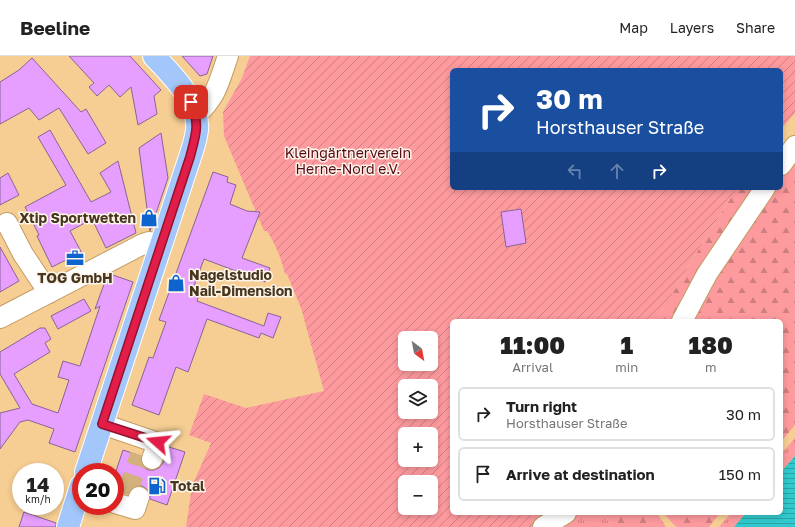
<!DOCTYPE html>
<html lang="en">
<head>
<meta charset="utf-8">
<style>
	:root { --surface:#fff; --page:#f2f2f2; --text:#222; --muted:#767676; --line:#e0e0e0 }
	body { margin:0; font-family:"Golos Text",sans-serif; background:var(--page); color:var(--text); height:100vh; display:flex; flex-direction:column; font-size:15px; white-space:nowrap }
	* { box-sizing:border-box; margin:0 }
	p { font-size:13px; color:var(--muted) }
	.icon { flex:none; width:22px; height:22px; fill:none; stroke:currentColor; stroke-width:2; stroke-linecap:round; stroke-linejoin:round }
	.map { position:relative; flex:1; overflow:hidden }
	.sheet { position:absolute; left:450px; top:263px; width:333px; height:196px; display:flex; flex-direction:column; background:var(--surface); border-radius:6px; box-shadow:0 2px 6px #0003 }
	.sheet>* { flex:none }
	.guide { position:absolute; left:450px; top:12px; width:333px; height:122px; border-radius:6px; box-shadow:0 2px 6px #0003; background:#1a4fa0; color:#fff; overflow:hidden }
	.needle { width:26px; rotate:148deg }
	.buttons { position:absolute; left:398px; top:275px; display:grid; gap:8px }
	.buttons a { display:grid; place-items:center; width:40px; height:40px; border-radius:6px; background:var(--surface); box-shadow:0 2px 6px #0003; font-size:20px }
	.speed { position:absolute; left:12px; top:407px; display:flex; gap:8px; font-size:20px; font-weight:700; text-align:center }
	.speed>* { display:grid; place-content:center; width:52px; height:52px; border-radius:50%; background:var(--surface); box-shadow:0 2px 6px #0003; line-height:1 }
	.speed small { font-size:10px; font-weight:400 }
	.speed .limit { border:6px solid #d22; background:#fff; color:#111 }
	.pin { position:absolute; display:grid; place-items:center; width:34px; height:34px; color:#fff; margin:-17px; border-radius:8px; box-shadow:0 2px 6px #0006 }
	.me { position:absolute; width:44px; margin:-22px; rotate:288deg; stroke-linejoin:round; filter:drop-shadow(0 0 3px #0008) }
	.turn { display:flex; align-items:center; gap:14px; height:84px; padding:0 20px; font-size:18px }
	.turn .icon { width:52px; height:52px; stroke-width:2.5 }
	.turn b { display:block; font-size:28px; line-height:34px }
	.lanes { display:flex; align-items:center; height:38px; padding:0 20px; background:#0003; justify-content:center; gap:20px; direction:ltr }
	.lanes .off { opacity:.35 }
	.eta { display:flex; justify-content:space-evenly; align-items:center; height:68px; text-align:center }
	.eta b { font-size:24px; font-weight:800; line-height:28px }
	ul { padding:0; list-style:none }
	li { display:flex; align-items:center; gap:12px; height:54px; margin:0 8px 6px; padding:0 12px; border:2px solid var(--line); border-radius:6px }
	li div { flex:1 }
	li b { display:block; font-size:15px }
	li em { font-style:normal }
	header { display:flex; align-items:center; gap:24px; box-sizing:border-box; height:56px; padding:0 20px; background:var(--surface); border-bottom:1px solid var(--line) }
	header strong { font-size:19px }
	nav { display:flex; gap:22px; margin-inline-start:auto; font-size:14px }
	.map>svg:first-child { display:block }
	.grass { fill:url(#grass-tufts) }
	.forest { fill:url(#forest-firs) }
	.garden { fill:url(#garden-furrows); fill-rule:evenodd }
	.water { fill:url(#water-rules) }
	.building { fill:#e69ffe; stroke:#896396 }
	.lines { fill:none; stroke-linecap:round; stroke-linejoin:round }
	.minor-tunnel { stroke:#d3b07c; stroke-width:20; stroke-dasharray:20 10; stroke-linecap:butt }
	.minor-casing { stroke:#c29c62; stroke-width:22 }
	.major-casing { stroke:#fff; stroke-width:24 }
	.minor { stroke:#fff; stroke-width:20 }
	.major { stroke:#a3c7fa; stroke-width:22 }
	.route-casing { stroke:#92132f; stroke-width:10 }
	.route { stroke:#e11d48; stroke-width:7 }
	.labels { text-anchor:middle; stroke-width:3; stroke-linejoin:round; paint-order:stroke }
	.park-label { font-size:14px; fill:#560817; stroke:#fdf5e9 }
	.poi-label { font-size:14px; font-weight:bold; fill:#46361e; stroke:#fdf5e9; text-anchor:start }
</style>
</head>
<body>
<header>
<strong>Beeline</strong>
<nav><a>Map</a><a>Layers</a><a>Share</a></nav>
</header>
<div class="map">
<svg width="795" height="471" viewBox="0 0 795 471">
	<defs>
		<pattern id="grass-tufts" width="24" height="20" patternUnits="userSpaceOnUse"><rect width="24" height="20" fill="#fc9a9e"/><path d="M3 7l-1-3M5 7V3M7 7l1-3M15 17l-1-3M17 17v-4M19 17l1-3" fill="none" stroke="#ce7e80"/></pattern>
		<pattern id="forest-firs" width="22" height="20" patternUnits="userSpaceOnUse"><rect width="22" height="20" fill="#fc9a9e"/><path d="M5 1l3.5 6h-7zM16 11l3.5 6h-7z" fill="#ce7e80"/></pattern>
		<pattern id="garden-furrows" width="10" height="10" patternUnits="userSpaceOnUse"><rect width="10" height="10" fill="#fc9a9e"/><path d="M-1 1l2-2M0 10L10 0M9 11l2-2" fill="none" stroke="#ce7e80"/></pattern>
		<pattern id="water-rules" width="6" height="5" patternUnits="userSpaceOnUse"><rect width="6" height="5" fill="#31c9cd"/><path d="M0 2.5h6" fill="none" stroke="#2ba4a6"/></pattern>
	</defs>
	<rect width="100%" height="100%" fill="#f6ce93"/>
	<path class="grass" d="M795 382V400L781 416V398Z
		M576 457H605L610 471H552Z
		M731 457H746L734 471H719Z"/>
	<path class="forest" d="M795 97V369L781 386V265H685L770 132H781V117Z
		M737 132H761L676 265H656L706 181Z
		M605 457H657L666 471H610Z
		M664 457H720L709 471H677L673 468Z"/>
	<path class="garden" d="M250 0H795V57L781 73V14H452V132H737L706 181 656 265H452V457H555L531 471H186L192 430 211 387 189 379 204 338 246 352 324 335 301 252 287 218H285C281 202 276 189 267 175H264L224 80 223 56 242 22ZM405 282H431V308H405ZM405 330H431V356H405ZM405 378H431V404H405ZM405 426H431V452H405Z"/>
	<path class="water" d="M795 400V471H734L746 457H781V416Z"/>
	<path class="building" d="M69 0H130L161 34 154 40 157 58 138 69 131 31 120 41 109 29 97 40 89 31 94 27Z
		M182 0H213L207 18 200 20Z
		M32 2 81 56 86 53 106 87 88 98 59 52 39 64 29 52 0 68V26L19 14Z
		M50 74 91 146 111 136 100 117 118 105 136 177 106 192 92 163 70 175 84 201 69 209 66 204 52 211 37 180 39 179 25 151 66 129 38 81Z
		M161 77 168 122 150 175 139 92Z
		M213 116 228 121 227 126 236 129 230 148 247 155 260 156 242 202 270 212 265 226 204 203 194 230 201 233 197 245 264 270 268 257 281 261 273 282 261 277 259 282 207 263 188 316 176 311 159 359 132 349 149 301 153 302 166 266 159 264Z
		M8 117 19 139 0 149V122Z
		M521 153 526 187 506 191 501 156Z
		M0 191 19 225 0 236Z
		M110 218 133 226 75 396 49 387 54 373 28 364 20 366 0 393V357L20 352 0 318V296L40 272H45L51 283 45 287 50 296 14 318 32 348 58 357 69 324 58 321 63 305 80 310 100 250 95 253 107 220Z
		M84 243 91 255 58 273 51 260Z
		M169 391 185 396 167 449 150 443V438L148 434 142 430H136L132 432 128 438 115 433V418L123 394 141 400V405L143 411 148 414H154L159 412 163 407Z
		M24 456 56 467V471H19Z"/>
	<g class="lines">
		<path class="minor-tunnel" d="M127 438 140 399"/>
		<g class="minor-casing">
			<path id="minor" d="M196 59C217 41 219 25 228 0
				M781 109 795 90
				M7 167 23 198 49 237
				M0 262 143 188 149 186 161 189
				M682 265 707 218 765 132
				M102 368 158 387 152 403
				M115 447 135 453 139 441
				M543 471 566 457"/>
		</g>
		<g class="major-casing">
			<path id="major" d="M86 416 190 101C193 92 196 83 197 74 200 46 171 18 154 0
				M68 471 81 430"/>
		</g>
		<use href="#minor" class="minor"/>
		<use href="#major" class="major"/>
	</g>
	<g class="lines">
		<g class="route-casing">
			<path id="route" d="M158 386 102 368 190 101C196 78 200 69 191 46"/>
		</g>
		<use href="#route" class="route"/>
	</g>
	<defs>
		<g id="shop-bare" transform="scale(1.38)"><path d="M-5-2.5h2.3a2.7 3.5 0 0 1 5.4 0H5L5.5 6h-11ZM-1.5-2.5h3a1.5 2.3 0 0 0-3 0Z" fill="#0e64ce" stroke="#fdf5e9" stroke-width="2.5" paint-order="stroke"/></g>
		<g id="office-bare" transform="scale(1.38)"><path d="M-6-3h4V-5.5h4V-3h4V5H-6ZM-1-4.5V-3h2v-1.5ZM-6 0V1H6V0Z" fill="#0e64ce" stroke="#fdf5e9" stroke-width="2.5" paint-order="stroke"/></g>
		<g id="fuel-bare" transform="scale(1.38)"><path d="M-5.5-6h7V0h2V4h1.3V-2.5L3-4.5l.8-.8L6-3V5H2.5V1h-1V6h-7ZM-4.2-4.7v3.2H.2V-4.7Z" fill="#0e64ce" stroke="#fdf5e9" stroke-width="2.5" paint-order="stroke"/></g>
	</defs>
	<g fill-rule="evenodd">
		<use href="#shop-bare" x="149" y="162"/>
		<use href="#office-bare" x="75" y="202"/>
		<use href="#shop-bare" x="176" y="227"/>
		<use href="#fuel-bare" x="157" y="430"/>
	</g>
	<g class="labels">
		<g class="park-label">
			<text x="348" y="102">Kleingärtnerverein<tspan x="348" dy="16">Herne-Nord e.V.</tspan></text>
		</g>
		<g class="poi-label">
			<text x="136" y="167" text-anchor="end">Xtip Sportwetten</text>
			<text x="189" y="224">Nagelstudio<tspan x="189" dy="16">Nail-Dimension</tspan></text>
			<text x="75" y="227" text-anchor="middle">TOG GmbH</text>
			<text x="170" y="435">Total</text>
		</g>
	</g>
</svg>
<div class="buttons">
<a><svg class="needle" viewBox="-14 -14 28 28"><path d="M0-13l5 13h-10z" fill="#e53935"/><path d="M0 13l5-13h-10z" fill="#767676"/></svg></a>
<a><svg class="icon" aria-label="layers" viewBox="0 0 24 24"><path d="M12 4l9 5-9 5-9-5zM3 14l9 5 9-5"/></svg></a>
<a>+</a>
<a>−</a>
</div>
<div class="speed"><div>14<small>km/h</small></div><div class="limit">20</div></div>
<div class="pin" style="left:191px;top:46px;background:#d93025"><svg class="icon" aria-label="arrive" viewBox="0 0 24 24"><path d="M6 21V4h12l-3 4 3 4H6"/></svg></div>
<svg class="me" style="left:158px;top:386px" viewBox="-20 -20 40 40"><path d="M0-17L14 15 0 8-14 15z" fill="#e11d48" stroke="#fff" stroke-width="4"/></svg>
<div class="guide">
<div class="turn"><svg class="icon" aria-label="right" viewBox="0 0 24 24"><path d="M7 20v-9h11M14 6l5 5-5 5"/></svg><div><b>30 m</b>Horsthauser Straße</div></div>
<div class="lanes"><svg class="icon off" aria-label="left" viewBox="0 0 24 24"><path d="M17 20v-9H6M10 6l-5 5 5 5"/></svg><svg class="icon off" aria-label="ahead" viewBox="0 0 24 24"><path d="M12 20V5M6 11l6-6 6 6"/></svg><svg class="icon" aria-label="right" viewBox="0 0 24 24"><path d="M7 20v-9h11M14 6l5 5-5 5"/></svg></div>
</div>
<section class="sheet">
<div class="eta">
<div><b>11:00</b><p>Arrival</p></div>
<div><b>1</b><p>min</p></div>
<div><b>180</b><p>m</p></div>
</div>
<ul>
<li><svg class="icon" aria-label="right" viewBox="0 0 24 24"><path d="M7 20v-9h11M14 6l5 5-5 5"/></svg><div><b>Turn right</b><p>Horsthauser Straße</p></div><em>30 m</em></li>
<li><svg class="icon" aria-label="arrive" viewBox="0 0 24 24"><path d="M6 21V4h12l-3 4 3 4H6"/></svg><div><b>Arrive at destination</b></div><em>150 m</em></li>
</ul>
</section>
</div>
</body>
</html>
